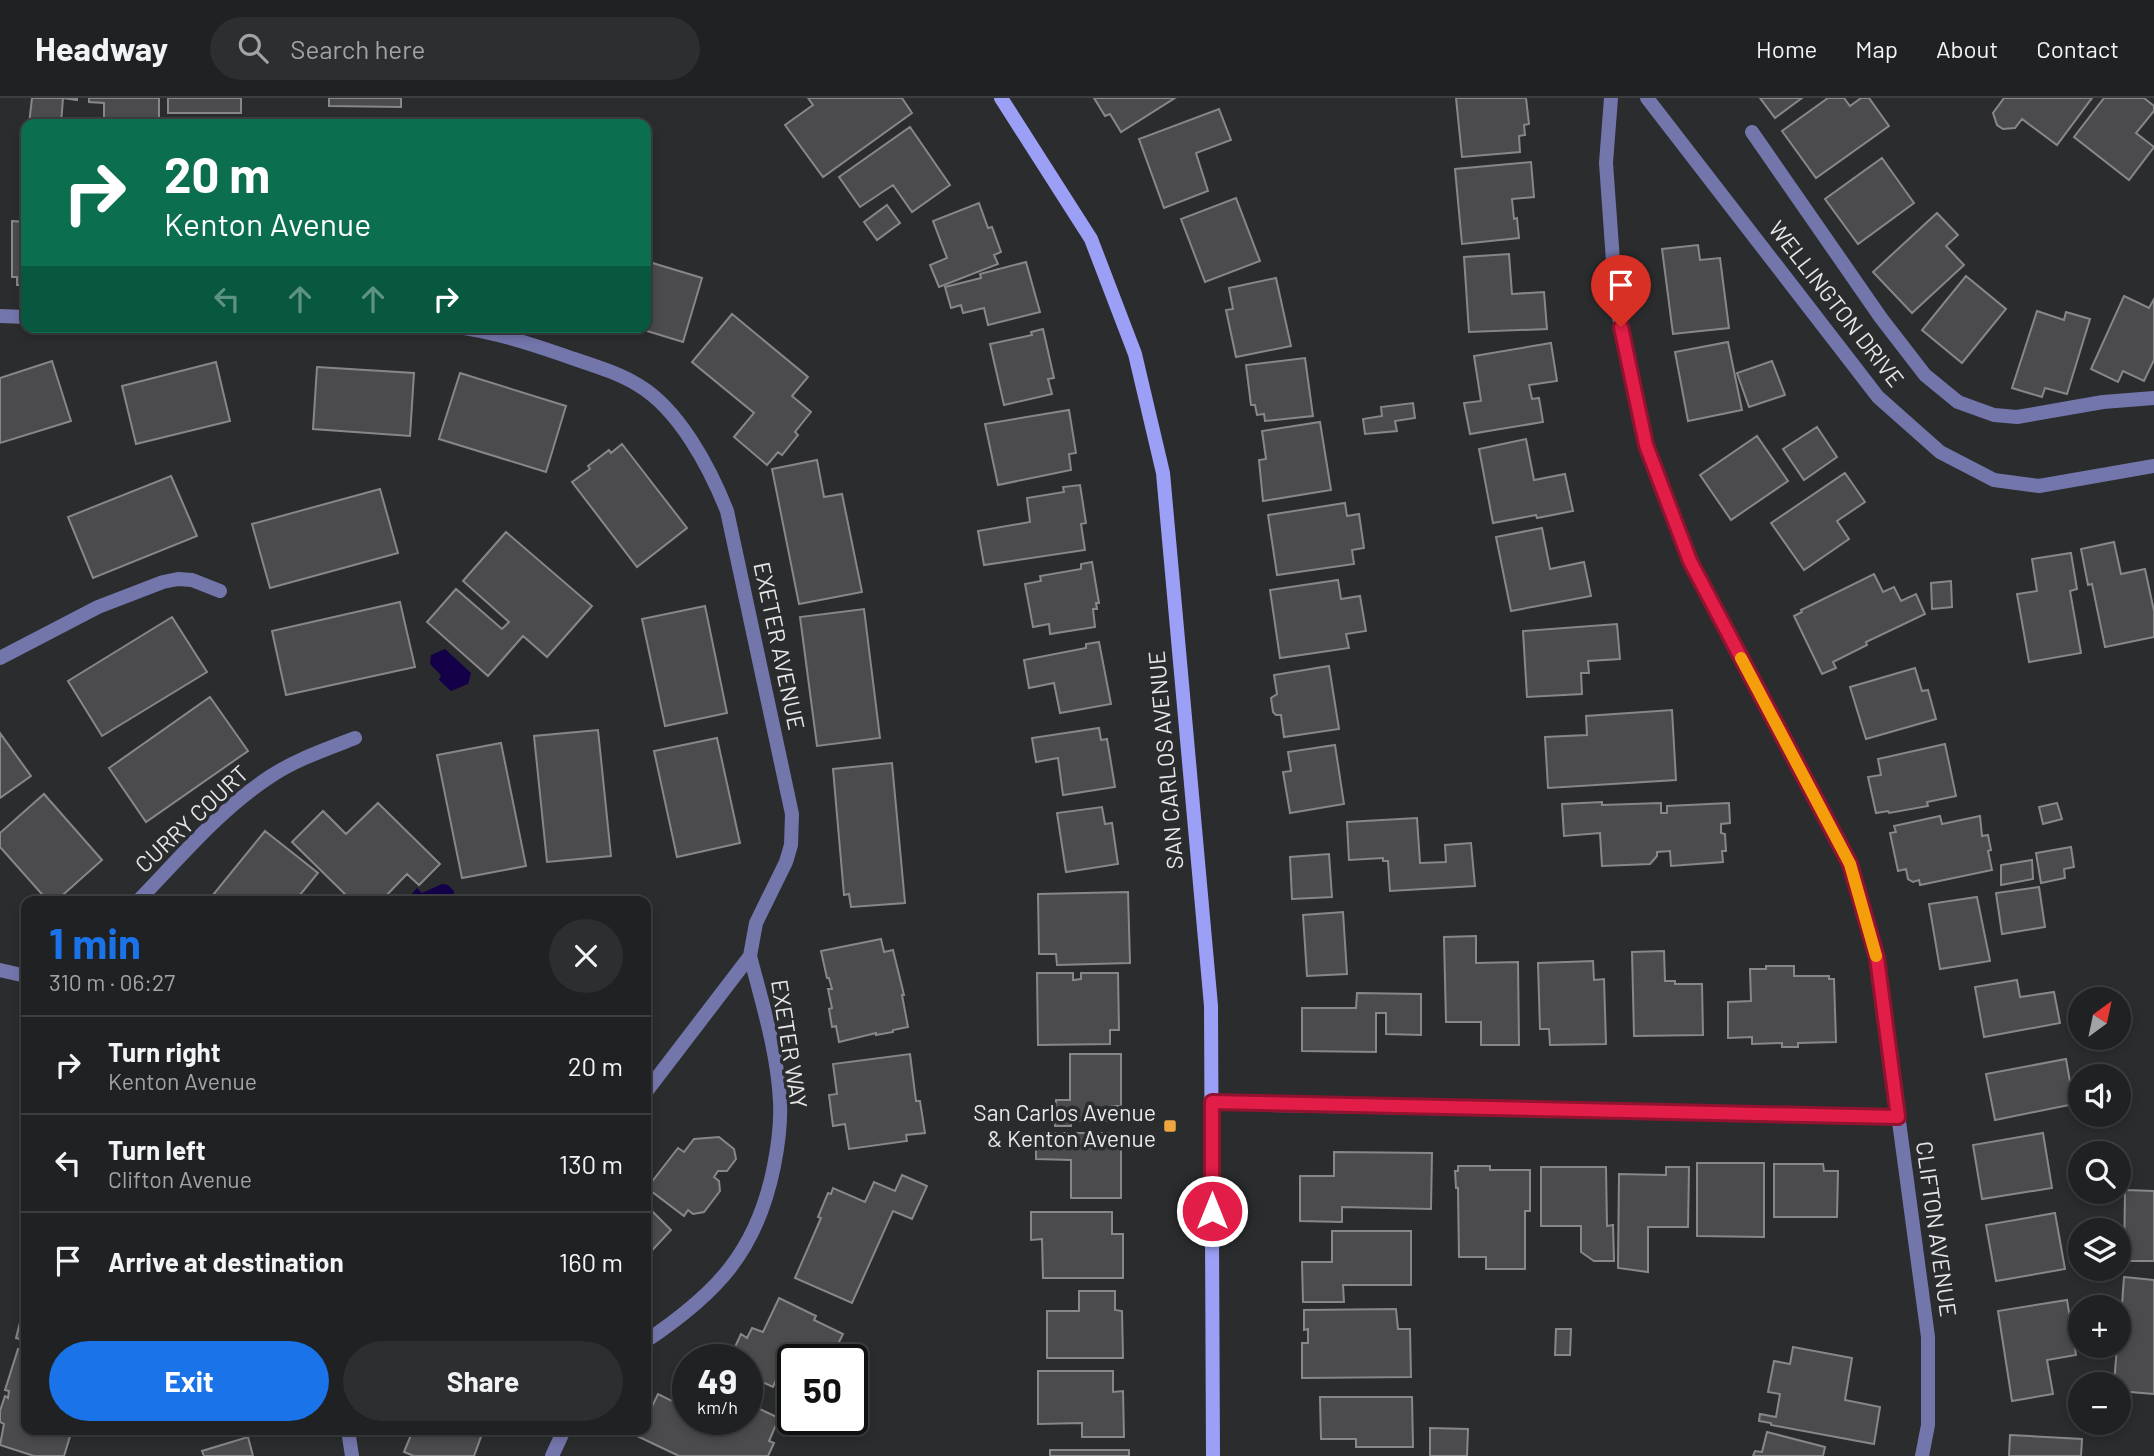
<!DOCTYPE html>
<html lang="en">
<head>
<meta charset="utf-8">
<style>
	:root { --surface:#202122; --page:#2d2e2f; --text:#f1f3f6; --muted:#a2a3a5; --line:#3d3e40; --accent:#1a73e8 }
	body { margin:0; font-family:Barlow,sans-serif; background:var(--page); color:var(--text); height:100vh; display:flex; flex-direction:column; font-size:26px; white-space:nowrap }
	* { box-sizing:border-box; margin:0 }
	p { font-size:23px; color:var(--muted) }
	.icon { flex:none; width:38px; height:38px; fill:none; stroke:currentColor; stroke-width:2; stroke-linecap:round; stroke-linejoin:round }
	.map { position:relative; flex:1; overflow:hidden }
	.details { position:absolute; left:21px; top:798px; width:630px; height:539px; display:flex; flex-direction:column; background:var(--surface); border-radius:14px; box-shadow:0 4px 10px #0003,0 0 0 2px var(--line) }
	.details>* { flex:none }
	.hud { position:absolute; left:21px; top:21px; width:630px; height:214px; border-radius:14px; box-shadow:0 4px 10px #0003,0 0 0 2px var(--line); background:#0b6e4f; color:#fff; overflow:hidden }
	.needle { width:46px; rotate:33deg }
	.controls { position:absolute; left:2068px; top:889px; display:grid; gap:14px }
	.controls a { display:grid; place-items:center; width:63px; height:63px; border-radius:50%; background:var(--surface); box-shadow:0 4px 10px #0003,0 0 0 2px var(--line); font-size:35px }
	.speed { position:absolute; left:672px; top:1246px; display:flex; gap:14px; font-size:35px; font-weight:700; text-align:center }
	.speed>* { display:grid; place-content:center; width:91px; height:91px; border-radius:50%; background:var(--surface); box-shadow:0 4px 10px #0003,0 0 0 2px var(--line); line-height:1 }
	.speed small { font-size:18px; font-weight:400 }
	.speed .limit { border:4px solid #111; border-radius:10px; background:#fff; color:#111 }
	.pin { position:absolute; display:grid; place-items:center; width:60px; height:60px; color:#fff; margin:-72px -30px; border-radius:50% 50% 50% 0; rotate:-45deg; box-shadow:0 0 7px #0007 }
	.pin .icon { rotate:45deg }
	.me { position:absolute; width:77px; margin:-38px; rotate:0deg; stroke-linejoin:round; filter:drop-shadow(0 0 5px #0008) }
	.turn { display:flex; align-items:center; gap:24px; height:147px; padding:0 28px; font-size:32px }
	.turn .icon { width:91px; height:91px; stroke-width:2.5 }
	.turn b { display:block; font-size:49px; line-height:60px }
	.lanes { display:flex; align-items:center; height:66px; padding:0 28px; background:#0003; justify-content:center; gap:35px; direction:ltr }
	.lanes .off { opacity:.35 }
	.round { display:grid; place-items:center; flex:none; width:74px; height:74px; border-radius:37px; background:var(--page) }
	.summary { display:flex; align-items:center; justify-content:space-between; height:119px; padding:0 28px }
	h1 { font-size:42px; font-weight:700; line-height:52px; color:var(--accent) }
	.primary-button { display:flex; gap:14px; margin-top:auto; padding:14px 28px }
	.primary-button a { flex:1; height:80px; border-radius:42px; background:var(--accent); color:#fff; font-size:28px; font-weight:700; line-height:80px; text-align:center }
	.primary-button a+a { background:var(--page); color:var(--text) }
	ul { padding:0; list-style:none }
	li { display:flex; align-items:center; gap:21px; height:98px; padding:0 28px; border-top:2px solid var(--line) }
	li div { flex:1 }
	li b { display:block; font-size:26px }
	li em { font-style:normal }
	header { display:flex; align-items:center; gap:42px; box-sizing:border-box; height:98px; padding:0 35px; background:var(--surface); border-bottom:2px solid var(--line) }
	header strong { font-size:33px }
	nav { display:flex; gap:38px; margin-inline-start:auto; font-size:24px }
	.search { width:490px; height:63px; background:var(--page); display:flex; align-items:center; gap:18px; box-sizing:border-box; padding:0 24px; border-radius:38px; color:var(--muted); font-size:26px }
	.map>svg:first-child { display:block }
	.water { fill:#130049 }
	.building { fill:#4b4b4e; stroke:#87878a; stroke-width:2 }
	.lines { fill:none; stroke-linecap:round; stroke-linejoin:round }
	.minor { stroke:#7376ab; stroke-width:14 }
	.secondary { stroke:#9b9ff5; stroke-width:14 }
	.route-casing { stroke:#92132f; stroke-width:18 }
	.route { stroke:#e11d48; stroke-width:12 }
	.slow { stroke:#f59e0b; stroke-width:12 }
	.poi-dot { fill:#f0a63f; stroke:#2b2c2e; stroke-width:2.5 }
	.labels { text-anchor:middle; stroke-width:7; stroke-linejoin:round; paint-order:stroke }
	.street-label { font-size:23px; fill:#e7e7e8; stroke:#2b2c2e }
	.poi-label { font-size:23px; fill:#e7e7e8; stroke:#2b2c2e; text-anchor:end }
</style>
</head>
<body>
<header>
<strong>Headway</strong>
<div class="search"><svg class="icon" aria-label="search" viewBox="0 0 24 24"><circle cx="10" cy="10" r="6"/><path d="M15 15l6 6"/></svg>Search here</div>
<nav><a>Home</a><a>Map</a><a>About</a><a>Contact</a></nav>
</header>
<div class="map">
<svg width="2154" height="1358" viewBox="0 0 2154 1358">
	<rect width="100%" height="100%" fill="#2b2c2e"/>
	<path class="water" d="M445 551 471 575 468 586 451 593 439 582 441 577 430 566 431 557Z
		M442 786 448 787 454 793 453 803H406L417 790 422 795Z"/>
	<path class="building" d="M32 0H77V2L63 0 61 26H29Z
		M89 0H159V26H104V5L89 4Z
		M168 0H241V15H168Z
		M329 0H401V9L329 8Z
		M808 0H902L912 15 823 79 785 27 813 7Z
		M1094 0H1175L1121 34 1110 16 1105 18Z
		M1456 0H1526L1529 26 1524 27 1525 37 1519 38 1520 54 1462 59Z
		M1760 0H1802L1775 20Z
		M1828 0H1844L1850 8 1861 0H1869L1889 28 1816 80 1782 33Z
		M2004 0H2092L2057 47 2022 21 2015 30 2003 31 1997 27 1993 15Z
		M2104 0H2144L2154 8V13L2136 35 2154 49 2129 82 2074 39Z
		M1219 11 1231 42 1196 55 1208 93 1164 110 1139 41Z
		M910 29 950 87 912 114 893 87 860 109 839 79Z
		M1882 60 1914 105 1858 146 1825 101Z
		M1531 64 1534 99 1512 101 1514 121 1517 120 1519 140 1462 146 1455 71Z
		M1236 100 1260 163 1205 184 1181 121Z
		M979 105 988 130 992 129 1001 154 994 157 998 166 939 189 930 167 947 160 933 123Z
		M887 107 900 125 877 142 864 124Z
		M1937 115 1958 137 1946 148 1964 167 1912 215 1873 174Z
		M12 123 26 124V187H17V179H12Z
		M1698 147 1700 162 1720 160 1729 230 1673 236 1662 151Z
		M1509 156 1512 196 1544 194 1547 231 1469 234 1464 159Z
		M646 163 702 180 683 244 634 229H646Z
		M1026 164 1040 214 988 227 984 210 963 215 961 207 951 210 945 189 981 180 980 176Z
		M1966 178 2006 211 1962 265 1922 232Z
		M1276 180 1291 248 1236 259 1226 212 1233 211 1229 190Z
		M2124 198 2149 210 2154 201V262L2144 283 2123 273 2118 284 2091 271Z
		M2037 213 2064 222 2066 214 2090 221 2067 296 2045 290 2042 299 2012 290Z
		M732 216 808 279 792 298 811 314 795 334 798 337 782 357 778 354 767 367 734 339 754 315 692 264Z
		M1043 231 1054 280 1048 281 1052 296 1004 307 990 246 1032 237 1031 234Z
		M1728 244 1742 312 1688 323 1675 254Z
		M1551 245 1557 283 1529 287 1532 301 1539 300 1543 324 1470 336 1464 305 1481 303 1474 258Z
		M1305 260 1313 318 1265 323 1264 316 1257 317 1255 307H1251L1246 267Z
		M52 263 71 323 0 345V280Z
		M1772 263 1785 297 1749 309 1737 275Z
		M216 264 230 323 136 346 122 288Z
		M317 269 414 275 410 338 313 331Z
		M460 275 566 308 546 374 439 341Z
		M1413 305 1415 320 1395 323 1397 333 1365 336 1363 321 1382 318 1381 309Z
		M1069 312 1076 355 1069 356 1071 372 998 387 985 326Z
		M1320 324 1331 392 1263 403 1259 362 1266 361 1262 333Z
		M1817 329 1837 359 1804 382 1783 351Z
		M1757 338 1788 383 1731 422 1700 377Z
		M1526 341 1534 382 1565 376 1573 413 1537 420 1536 417 1493 425 1479 351Z
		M622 346 687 430 637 469 572 384 590 371 588 368 609 352 611 355Z
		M817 362 824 399 842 396 862 494 799 506 772 371Z
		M1845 375 1865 404 1837 423 1849 441 1804 472 1771 425Z
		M171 378 197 438 93 480 68 419Z
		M1080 387 1086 425 1081 426 1085 452 984 467 978 433 1030 424 1027 400 1064 394 1063 389Z
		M380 391 398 455 270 490 252 426Z
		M1345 405 1347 418 1359 416 1364 450 1352 452 1354 466 1277 477 1268 417Z
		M1542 430 1550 471 1584 464 1591 498 1511 513 1496 439Z
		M506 434 592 508 547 559 523 538 488 578 427 524 456 491 502 531 509 524 463 483Z
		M2114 444 2121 476 2145 471 2154 513V539L2105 549 2092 486 2088 487 2081 451Z
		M2071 455 2077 491 2070 493 2081 555 2029 564 2017 496 2037 493 2032 461Z
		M1092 464 1099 505H1096L1097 511H1093L1095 529 1050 536 1049 526 1033 529 1025 486 1041 483 1040 478 1081 471V466Z
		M1874 476 1883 494 1894 489 1901 503 1916 496 1925 516 1866 544 1867 547 1833 564 1836 570 1822 576 1794 518 1802 514 1801 512Z
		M1338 482 1341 501 1360 498 1366 533 1346 536 1349 550 1280 560 1270 492Z
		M1951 483 1952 509 1932 511 1931 485Z
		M400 504 415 569 286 597 272 533Z
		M705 508 727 615 665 628 642 521Z
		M864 511 880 640 817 648 800 519Z
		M172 519 207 574 102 638 68 583Z
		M1617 526 1620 561 1588 563 1589 575H1581L1582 596 1527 599 1523 533Z
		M1099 544 1111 606 1060 615 1054 585 1029 590 1024 562 1086 550V546Z
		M1329 568 1339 631 1284 639 1281 617H1276L1273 614 1271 600 1277 596 1274 577Z
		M1915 570 1922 593 1928 592 1936 621 1866 641 1850 589Z
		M210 599 248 653 146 724 109 670Z
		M1672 612 1676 682 1548 690 1545 639 1587 637 1586 618Z
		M1099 630 1101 642 1107 641 1115 689 1063 697 1058 660 1036 664 1032 640Z
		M598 632 611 758 547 764 534 638Z
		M0 635 31 678 0 700Z
		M717 640 740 745 677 759 654 653Z
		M501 645 526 768 462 780 437 657Z
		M1945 646 1956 698 1927 704 1928 708 1889 715 1888 713 1876 715 1868 679 1881 677 1878 661Z
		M1335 647 1344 706 1290 715 1283 674 1291 673 1288 654Z
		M892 665 905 805 851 809 849 796 844 797 833 671Z
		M44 696 102 762 56 803H48L0 749V735Z
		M1602 704V707L1661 705V715H1667V708L1729 705 1730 725 1721 726V735L1725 736 1726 753H1722L1723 764 1671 768 1670 753 1657 754V758L1650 766 1602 768 1600 735 1564 738 1562 706Z
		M378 705 440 766 419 787 407 776 381 803H352L292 744 323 713 346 736Z
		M2057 705 2062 721 2043 726 2039 709Z
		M1102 709 1105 726 1112 725 1118 766 1066 774 1057 715Z
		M1940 718 1942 726 1980 718 1982 738 1988 737 1991 752 1988 753 1992 772 1920 787 1919 782 1913 784 1908 781 1906 771 1898 773 1890 735 1896 734 1894 728Z
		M1417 720 1420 765 1446 764 1445 747 1471 745 1475 788 1390 793 1388 763H1383V760L1349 762 1347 724Z
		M265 733 318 775 295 803H208Z
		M2071 749 2074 769 2064 771 2065 780 2041 785 2036 755Z
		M1329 756 1332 799 1292 801 1290 759Z
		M2032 762 2033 781 2001 787V767Z
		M2039 789 2045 829 2002 836 1996 795Z
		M1128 794 1130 865 1057 867 1056 856H1039L1038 796Z
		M1977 799 1990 863 1940 871 1929 806Z
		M1343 814 1347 876 1307 878 1303 817Z
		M1476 838V865L1518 864 1519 947H1481V924H1446L1444 839Z
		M881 841 884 854 893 852 904 897H902L908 929 893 932V934L876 937V935L839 944 836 928 832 929 829 911 832 910 828 891H832L829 880H827L821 853Z
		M1664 853 1665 883H1675V886H1702L1703 937 1634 938 1632 854Z
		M1593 863 1594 882 1604 881 1606 946 1550 947 1549 931H1540L1538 865Z
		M1766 868H1794V878H1829V881H1834L1836 944 1798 945V949H1782V945L1752 946V939L1728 940V904L1751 903 1750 871H1766Z
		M1037 875H1073V882L1081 881V875H1118L1119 932H1110V946L1038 947Z
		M2017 882 2020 899 2054 894 2060 925 1984 939 1975 889Z
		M1357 895 1421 896V937L1386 936V915H1376V954L1302 953V910H1356Z
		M910 956 916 1003H920L925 1035 906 1037 907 1043 849 1051 845 1026 833 1028 829 997 837 996 833 966Z
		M1070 956H1121V1008H1112V1023H1071V1028H1055L1056 1002H1070Z
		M2066 961 2074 1006 1995 1022 1986 976Z
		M1036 1035H1112V1049H1121V1100H1071V1062L1036 1061Z
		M2043 1035 2052 1090 1982 1101 1973 1047Z
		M719 1039 734 1051 736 1061 727 1073H718L714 1079 719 1083 720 1093 704 1114 693 1116 688 1112 684 1118 647 1090 678 1050 684 1054 694 1041Z
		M1334 1054 1432 1055 1431 1111 1342 1109V1124L1300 1123V1078H1334Z
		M1697 1065H1764V1139L1697 1138Z
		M1774 1066H1823L1824 1073H1838L1837 1119H1774Z
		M1458 1068H1490V1072H1530V1113H1525V1171H1486V1159H1459L1458 1090H1456L1455 1073H1458Z
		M1541 1069H1606L1607 1128 1613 1127 1614 1163H1594L1581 1154V1128H1541Z
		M1666 1069H1689L1688 1129H1648V1174L1618 1170 1619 1076 1666 1077Z
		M902 1077 927 1088 912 1121 893 1113 852 1205 795 1180 821 1120 818 1119 828 1095 831 1096 833 1090 865 1104 874 1084 895 1093Z
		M2125 1092 2154 1093V1163H2124Z
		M646 1107 671 1132 646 1159Z
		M1031 1114H1112V1136H1123V1180H1043L1042 1141 1031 1142Z
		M2055 1115 2065 1171 1996 1183 1986 1127Z
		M1332 1133H1411V1187H1343L1344 1204H1303L1302 1164H1332Z
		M2124 1179 2154 1182V1296L2119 1293V1286H2114L2117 1248H2119Z
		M1079 1193H1115V1212L1122 1213 1123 1260H1047V1213H1079Z
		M779 1200 816 1218 814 1222 843 1236 830 1262H793V1290L776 1282 773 1289 747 1277V1262H729L741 1236 747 1240 752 1230 763 1234Z
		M26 1201V1243L16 1240Z
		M2067 1202 2076 1257 2047 1262 2053 1296 2012 1303 1998 1213Z
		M1396 1211 1398 1231H1410L1411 1279 1302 1280V1245H1308V1231L1304 1232V1212Z
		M1556 1231H1571L1570 1257H1555Z
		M1793 1249 1852 1260 1845 1302 1880 1309 1874 1346 1771 1327V1325L1759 1323 1760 1316 1776 1319 1780 1296 1768 1294 1774 1263 1790 1266Z
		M18 1251 26 1253V1332H72L64 1358H34L0 1347 4 1326 0 1324V1313L5 1298 8 1300 9 1293 5 1292Z
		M1038 1273H1113V1294L1123 1293 1124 1339H1082V1325L1038 1326Z
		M687 1283 688 1321H747V1305L779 1320 769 1343 774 1345 768 1358H679L637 1338 640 1332H646V1321L658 1296 676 1305Z
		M1320 1299H1412L1413 1349H1356V1341H1321Z
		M1430 1330 1468 1331 1467 1358H1430Z
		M413 1332H472L482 1336 474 1358H414L404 1354Z
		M1767 1334 1825 1349 1823 1358H1753L1755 1353 1762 1354Z
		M2010 1337 2082 1341 2081 1358H2009Z
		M248 1339 253 1358H204L202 1353Z
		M1050 1352H1129V1358H1050Z"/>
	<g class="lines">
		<path class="minor" d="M1611 0 1606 65 1616 205 1646 347 1690 463 1850 766 1877 860 1928 1239V1327L1922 1358
			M1647 0 1878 299 1940 354 1994 382 2039 388 2154 368
			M1752 34 1881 220 1925 277 1958 304 1994 317 2017 319 2103 304 2154 300
			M0 218 26 219
			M458 229C494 234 528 245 563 257 588 266 615 273 638 287 679 311 710 370 727 413L792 716 791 747 786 764 756 825 750 858 646 994
			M0 560 98 509 163 484 178 481 192 482 220 493
			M138 803C180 760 220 711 271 678 297 661 327 651 355 640
			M0 872 26 878
			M1212 1004 1270 1007 1898 1019
			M646 1243C716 1196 757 1154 774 1068 778 1048 781 1025 780 1004 778 956 762 904 750 858
			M348 1332 352 1358
			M552 1358 564 1332"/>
		<path class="secondary" d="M1001 0 1091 141 1135 256 1163 375 1211 908 1213 1358"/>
	</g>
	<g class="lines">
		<g class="route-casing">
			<path id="route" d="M1212 1113V1004L1898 1019 1877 860 1850 766 1690 463 1646 347 1621 229"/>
		</g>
		<use href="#route" class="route"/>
		<path class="slow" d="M1741 560 1850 766 1876 858"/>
	</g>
	<rect class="poi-dot" x="1163" y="1021" width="14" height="14" rx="3.5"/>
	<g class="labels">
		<g class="street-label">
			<text transform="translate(1836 206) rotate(52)" y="8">WELLINGTON DRIVE</text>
			<text transform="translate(779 548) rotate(78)" y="8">EXETER AVENUE</text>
			<text transform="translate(1166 662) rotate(-95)" y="8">SAN CARLOS AVENUE</text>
			<text transform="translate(192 721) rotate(-43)" y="8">CURRY COURT</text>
			<text transform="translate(789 946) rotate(81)" y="8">EXETER WAY</text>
			<text transform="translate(1936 1131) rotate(82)" y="8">CLIFTON AVENUE</text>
		</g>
		<g class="poi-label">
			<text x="1156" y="1023">San Carlos Avenue<tspan x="1156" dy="26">&amp; Kenton Avenue</tspan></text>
		</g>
	</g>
</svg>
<div class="controls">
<a><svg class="needle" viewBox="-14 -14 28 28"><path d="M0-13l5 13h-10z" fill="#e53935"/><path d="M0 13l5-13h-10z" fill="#a2a3a5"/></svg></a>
<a><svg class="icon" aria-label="sound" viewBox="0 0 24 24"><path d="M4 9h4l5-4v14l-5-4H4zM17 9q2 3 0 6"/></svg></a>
<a><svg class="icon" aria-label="search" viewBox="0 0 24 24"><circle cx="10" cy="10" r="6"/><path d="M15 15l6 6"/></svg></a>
<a><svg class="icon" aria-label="layers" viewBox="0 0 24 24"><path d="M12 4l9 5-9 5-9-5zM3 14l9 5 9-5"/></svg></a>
<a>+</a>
<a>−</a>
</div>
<div class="speed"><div>49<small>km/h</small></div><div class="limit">50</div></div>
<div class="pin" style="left:1621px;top:229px;background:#d93025"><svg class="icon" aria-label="arrive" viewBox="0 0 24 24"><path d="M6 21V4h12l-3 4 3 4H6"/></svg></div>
<svg class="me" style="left:1212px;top:1113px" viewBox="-20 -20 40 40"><circle r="17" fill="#e11d48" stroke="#fff" stroke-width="3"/><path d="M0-11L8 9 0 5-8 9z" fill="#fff"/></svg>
<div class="hud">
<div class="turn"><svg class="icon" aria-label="right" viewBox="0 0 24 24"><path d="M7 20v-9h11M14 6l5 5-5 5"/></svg><div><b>20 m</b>Kenton Avenue</div></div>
<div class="lanes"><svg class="icon off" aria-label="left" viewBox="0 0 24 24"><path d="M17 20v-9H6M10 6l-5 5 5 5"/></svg><svg class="icon off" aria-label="ahead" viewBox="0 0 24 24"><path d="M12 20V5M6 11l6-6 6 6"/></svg><svg class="icon off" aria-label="ahead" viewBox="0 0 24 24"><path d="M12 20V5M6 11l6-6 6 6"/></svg><svg class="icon" aria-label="right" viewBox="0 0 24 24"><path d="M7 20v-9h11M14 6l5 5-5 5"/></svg></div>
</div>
<section class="details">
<div class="summary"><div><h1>1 min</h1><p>310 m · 06:27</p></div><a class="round"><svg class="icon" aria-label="close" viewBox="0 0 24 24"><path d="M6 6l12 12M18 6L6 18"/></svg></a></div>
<ul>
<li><svg class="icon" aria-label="right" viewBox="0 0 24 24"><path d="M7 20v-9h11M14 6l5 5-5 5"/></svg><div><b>Turn right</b><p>Kenton Avenue</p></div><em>20 m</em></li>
<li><svg class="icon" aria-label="left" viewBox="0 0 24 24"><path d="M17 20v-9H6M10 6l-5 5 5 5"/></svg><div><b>Turn left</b><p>Clifton Avenue</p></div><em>130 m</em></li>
<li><svg class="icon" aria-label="arrive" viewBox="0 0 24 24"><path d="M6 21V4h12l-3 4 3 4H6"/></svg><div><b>Arrive at destination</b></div><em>160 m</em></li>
</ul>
<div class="primary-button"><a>Exit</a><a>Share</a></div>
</section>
</div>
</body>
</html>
